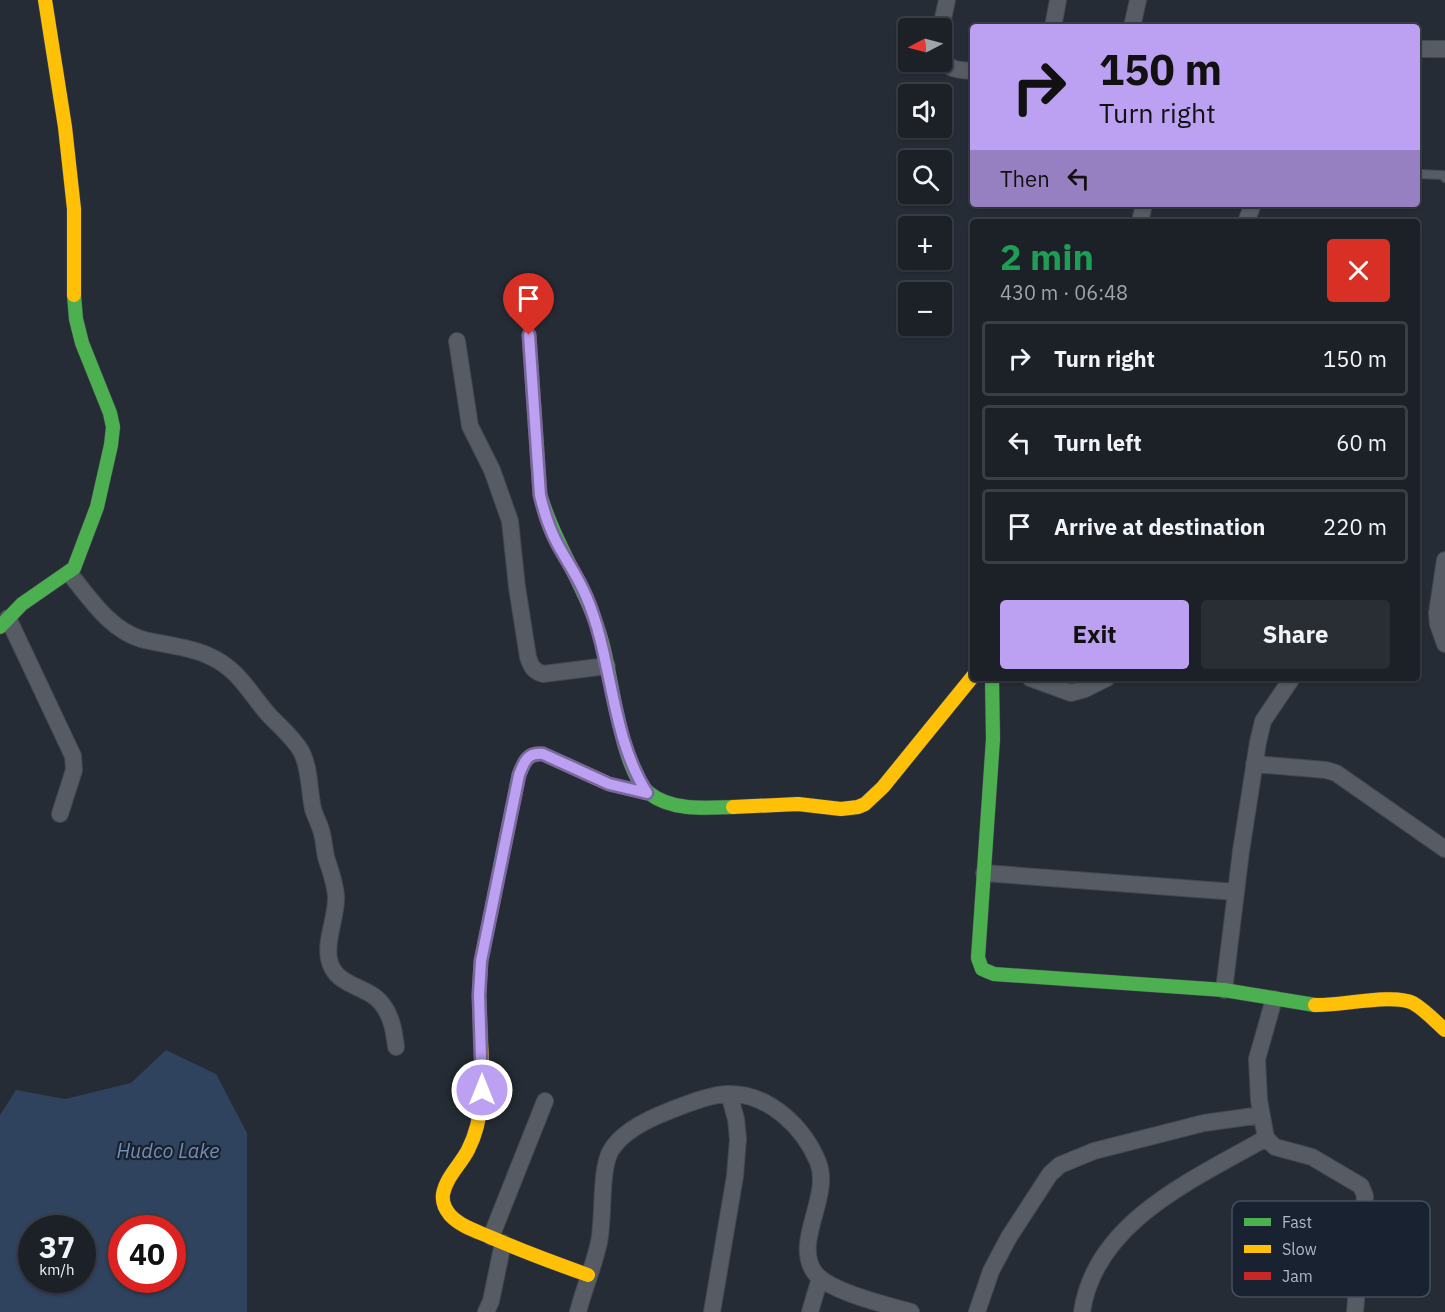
<!DOCTYPE html>
<html lang="en">
<head>
<meta charset="utf-8">
<style>
	:root { --surface:#1c2128; --page:#292e34; --text:#f1f3f6; --muted:#a0a3a8; --line:#3a3e45; --accent:#bca0f2 }
	body { margin:0; font-family:"IBM Plex Sans",sans-serif; background:var(--page); color:var(--text); height:100vh; display:flex; flex-direction:column; font-size:22px; white-space:nowrap }
	* { box-sizing:border-box; margin:0 }
	p { font-size:20px; color:var(--muted) }
	.icon { flex:none; width:33px; height:33px; fill:none; stroke:currentColor; stroke-width:2; stroke-linecap:round; stroke-linejoin:round }
	.map { position:relative; flex:1; overflow:hidden }
	.sheet { position:absolute; left:970px; top:219px; width:450px; height:462px; display:flex; flex-direction:column; background:var(--surface); border-radius:6px; box-shadow:0 2px 4px #0004,0 0 0 2px var(--line) }
	.sheet>* { flex:none }
	.banner { position:absolute; left:970px; top:24px; width:450px; height:183px; border-radius:6px; box-shadow:0 2px 4px #0004,0 0 0 2px var(--line); background:#bca0f2; color:#111; overflow:hidden }
	.needle { width:39px; rotate:264deg }
	.fabs { position:absolute; left:898px; top:18px; display:grid; gap:12px }
	.fabs a { display:grid; place-items:center; width:54px; height:54px; border-radius:6px; background:var(--surface); box-shadow:0 2px 4px #0004,0 0 0 2px var(--line); font-size:30px }
	.speed { position:absolute; left:18px; top:1215px; display:flex; gap:12px; font-size:30px; font-weight:700; text-align:center }
	.speed>* { display:grid; place-content:center; width:78px; height:78px; border-radius:50%; background:var(--surface); box-shadow:0 2px 4px #0004,0 0 0 2px var(--line); line-height:1 }
	.speed small { font-size:15px; font-weight:400 }
	.speed .limit { border:9px solid #d22; background:#fff; color:#111 }
	.pin { position:absolute; display:grid; place-items:center; width:51px; height:51px; color:#fff; margin:-62px -26px; border-radius:50% 50% 50% 0; rotate:-45deg; box-shadow:0 0 6px #0007 }
	.pin .icon { rotate:45deg }
	.me { position:absolute; width:66px; margin:-33px; rotate:0deg; stroke-linejoin:round; filter:drop-shadow(0 0 4px #0008) }
	.turn { display:flex; align-items:center; gap:21px; height:126px; padding:0 30px; font-size:27px }
	.turn .icon { width:78px; height:78px; stroke-width:2.5 }
	.turn b { display:block; font-size:42px; line-height:51px }
	.then { display:flex; align-items:center; height:57px; padding:0 30px; background:#0003; gap:12px; font-size:22px }
	.round { display:grid; place-items:center; flex:none; width:63px; height:63px; border-radius:6px; background:var(--page) }
	.headline { display:flex; align-items:center; justify-content:space-between; height:102px; padding:0 30px }
	h1 { font-size:36px; font-weight:700; line-height:45px; color:#1e9e55 }
	.action { display:flex; gap:12px; margin-top:auto; padding:12px 30px }
	.action a { flex:1; height:69px; border-radius:6px; background:var(--accent); color:#111; font-size:24px; font-weight:700; line-height:69px; text-align:center }
	.action a+a { background:var(--page); color:var(--text) }
	ul { padding:0; list-style:none }
	li { display:flex; align-items:center; gap:18px; height:75px; margin:0 12px 9px; padding:0 18px; border:3px solid var(--line); border-radius:6px }
	li div { flex:1 }
	li b { display:block; font-size:22px }
	li em { font-style:normal }
	.map>svg:first-child { display:block }
	.water { fill:#2f425e; fill-rule:evenodd }
	.lines { fill:none; stroke-linecap:round; stroke-linejoin:round }
	.lane-casing { stroke:#44484f; stroke-width:10 }
	.street-casing { stroke:#44484f; stroke-width:18 }
	.fast-casing { stroke:#44484f; stroke-width:15 }
	.slow-casing { stroke:#44484f; stroke-width:15 }
	.jam-casing { stroke:#44484f; stroke-width:15 }
	.lane { stroke:#565b64; stroke-width:8 }
	.street { stroke:#565b64; stroke-width:16 }
	.fast { stroke:#4caf50; stroke-width:14 }
	.slow { stroke:#ffc107; stroke-width:14 }
	.jam { stroke:#c62828; stroke-width:14 }
	.route-casing { stroke:#7a689d; stroke-width:15 }
	.route { stroke:#bca0f2; stroke-width:10 }
	.labels { text-anchor:middle; stroke-width:4.5; stroke-linejoin:round; paint-order:stroke }
	.water-label { font-size:20px; font-style:italic; fill:#748db2; stroke:#192230 }
	.key { fill:#192230; stroke:#464f5e; stroke-width:1.5 }
	.key-label { font-size:16px; fill:#aeb8c8 }
</style>
</head>
<body>
<div class="map">
<svg width="1445" height="1312" viewBox="0 0 1445 1312">
	<rect width="100%" height="100%" fill="#262c35"/>
	<path class="water" d="M166 1050 216 1074 247 1133V1312H0V1115L16 1090 65 1099 131 1083ZM82 1228V1280H32V1228ZM172 1228V1280H122V1228Z"/>
	<g class="lines">
		<g class="lane-casing">
			<path id="lane" d="M1418 174 1443 175 1445 178"/>
		</g>
		<g class="street-casing">
			<path id="street" d="M1053 27 1058 0
				M1132 27 1138 0
				M941 28 947 0
				M1418 49H1445
				M942 56C947 71 960 70 974 71
				M1140 222 1144 204
				M1246 222 1253 204
				M457 341 470 426 492 470 510 521 517 587 528 657C531 666 533 671 543 674L607 666
				M1445 560 1437 613 1438 624 1445 644
				M69 573C90 598 109 629 141 639 163 645 187 646 207 655 238 668 248 691 268 714 279 726 293 737 301 751 310 767 309 791 313 809 315 816 319 823 321 830 324 839 324 848 326 857 330 870 335 882 336 896 337 917 325 939 329 959 335 988 367 984 382 1004 392 1017 394 1031 396 1047
				M8 618 73 756 74 770 60 814
				M1030 678 1071 693 1085 689 1107 678
				M1254 764 1326 770 1336 773 1445 849
				M984 873 1236 892
				M1224 990 1241 851 1258 742 1263 721 1292 678
				M1274 999 1257 1059 1259 1100 1266 1138 1275 1147 1312 1157 1361 1186 1365 1196 1355 1312
				M491 1237 545 1101
				M486 1312 491 1301 503 1243
				M578 1312C584 1288 594 1266 599 1242 604 1218 600 1172 610 1152 621 1132 648 1119 669 1111 687 1104 710 1094 730 1094 770 1094 804 1128 818 1162 832 1197 792 1242 815 1273 830 1292 887 1305 911 1312
				M712 1312 735 1176 738 1139 736 1119 729 1094
				M810 1312 820 1278
				M977 1312 991 1271 1009 1237 1050 1174 1060 1165 1094 1151 1204 1123 1261 1115
				M1082 1312C1095 1221 1195 1179 1266 1138"/>
		</g>
		<g class="fast-casing">
			<path id="fast" d="M540 494C555 546 588 590 602 642 612 677 621 771 649 793 671 811 706 808 733 807
				M0 627 22 604 74 568 97 507 111 445 113 427 110 413 82 343 76 319 74 295
				M992 678 993 739 978 958 982 969 994 974 1224 990 1315 1005
				M481 1042 479 995 481 961 519 775C524 762 528 753 543 754L609 784 647 793"/>
		</g>
		<g class="slow-casing">
			<path id="slow" d="M45 0 65 127 74 209V295
				M733 807 798 804 841 809 858 807 865 804 883 787 974 675
				M1315 1005C1340 1006 1393 993 1413 1003 1425 1010 1435 1021 1445 1030
				M481 1042C483 1078 485 1117 468 1150 461 1164 446 1177 443 1194 442 1201 445 1209 450 1215 460 1226 476 1231 490 1237 522 1251 554 1263 588 1275"/>
		</g>
		<g class="jam-casing">
			<path id="jam" d="M529 335 540 494"/>
		</g>
		<use href="#lane" class="lane"/>
		<use href="#street" class="street"/>
		<use href="#fast" class="fast"/>
		<use href="#slow" class="slow"/>
		<use href="#jam" class="jam"/>
	</g>
	<g class="lines">
		<g class="route-casing">
			<path id="route" d="M482 1090 479 995 481 961 519 775C524 762 527 752 543 754L609 784 647 793C610 735 613 658 586 596 578 577 566 560 557 543 549 528 544 512 540 495L529 335"/>
		</g>
		<use href="#route" class="route"/>
	</g>
	<g class="labels">
		<g class="water-label">
			<text x="168" y="1158">Hudco Lake</text>
		</g>
	</g>
	<rect x="1232" y="1201" width="198" height="96" rx="9" class="key"/>
	<rect x="1244" y="1218" width="27" height="8" fill="#4caf50"/>
	<rect x="1244" y="1245" width="27" height="8" fill="#ffc107"/>
	<rect x="1244" y="1272" width="27" height="8" fill="#c62828"/>
	<g class="key-label">
		<text x="1282" y="1228">Fast</text>
		<text x="1282" y="1255">Slow</text>
		<text x="1282" y="1282">Jam</text>
	</g>
</svg>
<div class="fabs">
<a><svg class="needle" viewBox="-14 -14 28 28"><path d="M0-13l5 13h-10z" fill="#e53935"/><path d="M0 13l5-13h-10z" fill="#a0a3a8"/></svg></a>
<a><svg class="icon" aria-label="sound" viewBox="0 0 24 24"><path d="M4 9h4l5-4v14l-5-4H4zM17 9q2 3 0 6"/></svg></a>
<a><svg class="icon" aria-label="search" viewBox="0 0 24 24"><circle cx="10" cy="10" r="6"/><path d="M15 15l6 6"/></svg></a>
<a>+</a>
<a>−</a>
</div>
<div class="speed"><div>37<small>km/h</small></div><div class="limit">40</div></div>
<div class="pin" style="left:529px;top:335px;background:#d93025"><svg class="icon" aria-label="arrive" viewBox="0 0 24 24"><path d="M6 21V4h12l-3 4 3 4H6"/></svg></div>
<svg class="me" style="left:482px;top:1090px" viewBox="-20 -20 40 40"><circle r="17" fill="#bca0f2" stroke="#fff" stroke-width="3"/><path d="M0-11L8 9 0 5-8 9z" fill="#fff"/></svg>
<div class="banner">
<div class="turn"><svg class="icon" aria-label="right" viewBox="0 0 24 24"><path d="M7 20v-9h11M14 6l5 5-5 5"/></svg><div><b>150 m</b>Turn right</div></div>
<div class="then">Then<svg class="icon" aria-label="left" viewBox="0 0 24 24"><path d="M17 20v-9H6M10 6l-5 5 5 5"/></svg></div>
</div>
<section class="sheet">
<div class="headline"><div><h1>2 min</h1><p>430 m · 06:48</p></div><a class="round" style="background:#d93025;color:#fff"><svg class="icon" aria-label="close" viewBox="0 0 24 24"><path d="M6 6l12 12M18 6L6 18"/></svg></a></div>
<ul>
<li><svg class="icon" aria-label="right" viewBox="0 0 24 24"><path d="M7 20v-9h11M14 6l5 5-5 5"/></svg><div><b>Turn right</b></div><em>150 m</em></li>
<li><svg class="icon" aria-label="left" viewBox="0 0 24 24"><path d="M17 20v-9H6M10 6l-5 5 5 5"/></svg><div><b>Turn left</b></div><em>60 m</em></li>
<li><svg class="icon" aria-label="arrive" viewBox="0 0 24 24"><path d="M6 21V4h12l-3 4 3 4H6"/></svg><div><b>Arrive at destination</b></div><em>220 m</em></li>
</ul>
<div class="action"><a>Exit</a><a>Share</a></div>
</section>
</div>
</body>
</html>
